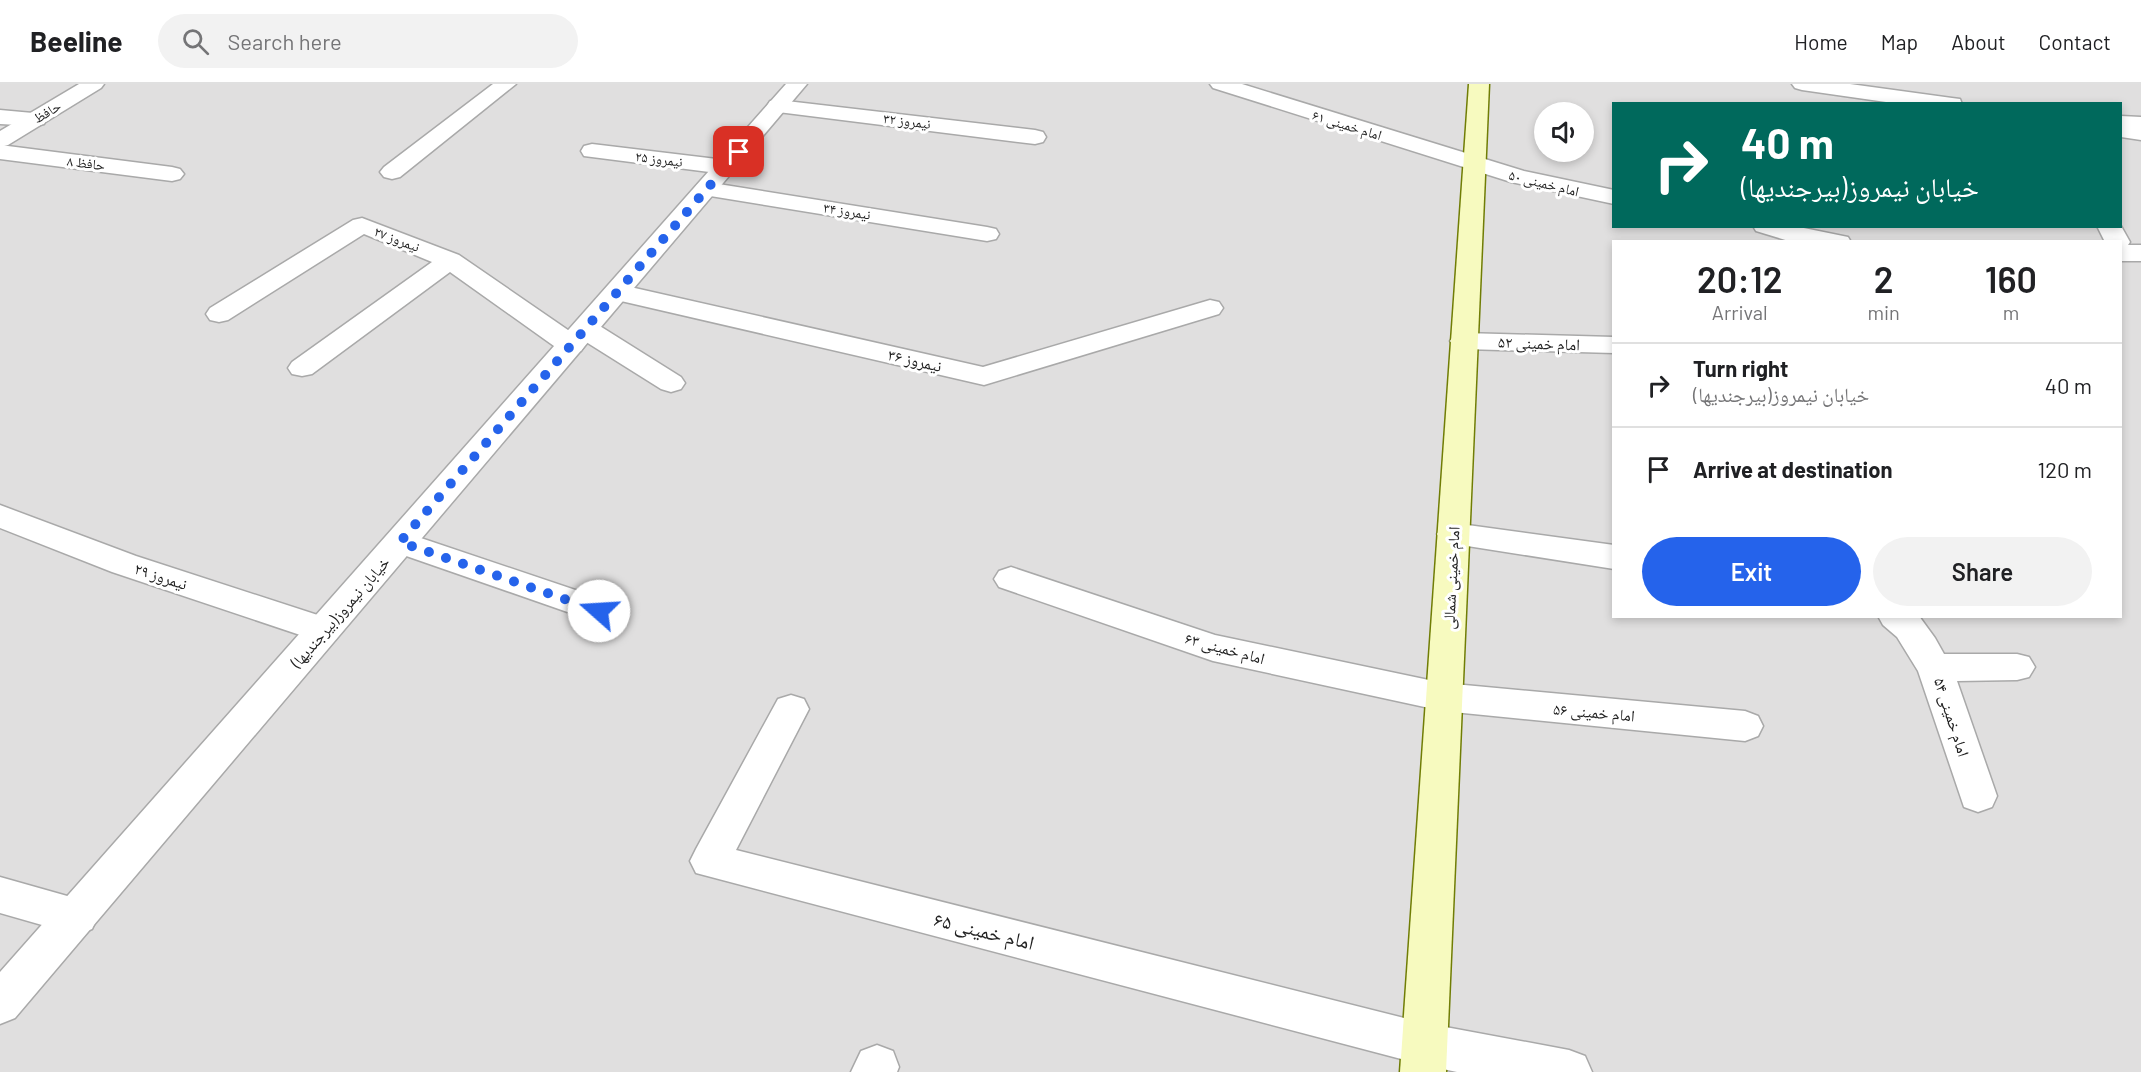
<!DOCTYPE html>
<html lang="en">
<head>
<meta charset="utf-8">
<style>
	:root { --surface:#fff; --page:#f2f2f2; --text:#202124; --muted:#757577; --line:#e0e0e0; --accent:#2563eb }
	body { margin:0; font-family:Barlow,"Noto Naskh Arabic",sans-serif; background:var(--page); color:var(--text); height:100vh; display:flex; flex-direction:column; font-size:22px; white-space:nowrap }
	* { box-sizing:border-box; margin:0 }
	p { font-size:20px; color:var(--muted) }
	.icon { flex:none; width:33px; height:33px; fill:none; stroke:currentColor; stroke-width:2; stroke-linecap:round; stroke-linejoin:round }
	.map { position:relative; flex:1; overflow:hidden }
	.side { position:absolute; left:1612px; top:156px; width:510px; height:378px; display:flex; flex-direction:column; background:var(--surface); border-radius:0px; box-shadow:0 3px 9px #0003 }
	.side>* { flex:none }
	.hud { position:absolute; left:1612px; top:18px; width:510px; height:126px; border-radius:0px; box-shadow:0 3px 9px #0003; background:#00695c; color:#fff; overflow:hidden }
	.fabs { position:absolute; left:1534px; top:18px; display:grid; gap:12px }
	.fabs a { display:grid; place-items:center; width:60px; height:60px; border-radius:50%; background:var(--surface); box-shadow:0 3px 9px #0003; font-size:30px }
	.pin { position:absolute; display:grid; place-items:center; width:51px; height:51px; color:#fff; margin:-26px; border-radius:12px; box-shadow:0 3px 9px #0006 }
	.me { position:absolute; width:66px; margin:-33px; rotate:289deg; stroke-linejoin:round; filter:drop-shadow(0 0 4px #0008) }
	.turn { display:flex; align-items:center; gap:21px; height:126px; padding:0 30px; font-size:27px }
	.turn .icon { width:78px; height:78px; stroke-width:2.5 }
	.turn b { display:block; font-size:42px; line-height:51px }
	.eta { display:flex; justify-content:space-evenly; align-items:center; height:102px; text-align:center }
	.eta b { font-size:36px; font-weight:600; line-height:42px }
	.action { display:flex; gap:12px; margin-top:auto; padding:12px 30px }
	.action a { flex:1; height:69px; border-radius:36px; background:var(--accent); color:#fff; font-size:24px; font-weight:600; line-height:69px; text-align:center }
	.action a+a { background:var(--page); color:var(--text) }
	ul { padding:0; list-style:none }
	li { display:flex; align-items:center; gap:18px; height:84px; padding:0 30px; border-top:2px solid var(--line) }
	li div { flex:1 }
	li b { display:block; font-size:22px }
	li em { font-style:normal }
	header { display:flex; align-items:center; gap:36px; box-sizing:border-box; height:84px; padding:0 30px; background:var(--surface); border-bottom:2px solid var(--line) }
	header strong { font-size:28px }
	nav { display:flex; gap:33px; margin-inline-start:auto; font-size:21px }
	.search { width:420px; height:54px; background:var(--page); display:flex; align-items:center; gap:15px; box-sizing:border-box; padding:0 21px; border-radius:33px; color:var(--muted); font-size:22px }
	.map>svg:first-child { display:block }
	.residential { fill:#e0dfdf; fill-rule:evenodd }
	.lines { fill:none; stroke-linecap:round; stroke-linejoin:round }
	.minor-casing { stroke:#a9a9a9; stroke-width:3 }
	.tertiary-casing { stroke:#a9a9a9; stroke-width:3 }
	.secondary-casing { stroke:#707d05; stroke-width:3 }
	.minor { fill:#fff; fill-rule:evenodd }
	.tertiary { fill:#fff; fill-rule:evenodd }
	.secondary { fill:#f7fabf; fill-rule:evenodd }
	.route { stroke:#2563eb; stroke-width:10; stroke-dasharray:0 18 }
	.labels { text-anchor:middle; stroke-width:6; stroke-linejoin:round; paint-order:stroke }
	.far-street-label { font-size:14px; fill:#222; stroke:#fff }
	.street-label { font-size:16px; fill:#222; stroke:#fff }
	.near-street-label { font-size:20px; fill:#222; stroke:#fff }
</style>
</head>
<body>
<header>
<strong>Beeline</strong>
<div class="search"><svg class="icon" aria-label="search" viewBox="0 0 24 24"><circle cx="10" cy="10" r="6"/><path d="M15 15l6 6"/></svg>Search here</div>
<nav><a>Home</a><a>Map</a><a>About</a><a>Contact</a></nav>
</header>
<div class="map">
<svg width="2141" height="988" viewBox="0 0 2141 988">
	<rect width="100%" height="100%" fill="#f2efe9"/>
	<path class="residential" d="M0 0H2141V988H0ZM1614 20H2121V142H1614ZM1545 28H1584V68H1545ZM1614 158H2121V532H1614Z"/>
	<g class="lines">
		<g class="minor-casing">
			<path id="minor" d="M493 0H516L400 93 392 95 384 93 380 88 384 83Z
				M1210 0H1242L1524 87 1614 106V120L1511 98 1213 4Z
				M778 16 1035 46 1043 48 1046 53 1043 58 1035 60 770 27 767 22 770 17Z
				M0 26 44 30 47 35 44 40 36 42 0 40Z
				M2121 32 2141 33V47L2121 46Z
				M592 60 725 76 733 78 737 83 733 88 725 90 584 72 581 67 584 62Z
				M0 61 172 83 180 85 184 90 180 95 172 97 0 75Z
				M706 98 987 143 996 145 999 150 996 155 987 157 698 110 694 105 698 100Z
				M362 134 459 171 581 255 585 261 581 267 571 269 561 267 450 188 312 290 302 292 292 290 288 284 292 278 432 178 364 150 228 236 219 238 210 236 206 230 210 224 353 136Z
				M1753 142H1794L1848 153 1851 158H1792L1756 147Z
				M2097 142H2121L2130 158 2128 161H2141V177H2121V158H2105Z
				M617 200 983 283 1210 216 1219 218 1223 224 1219 230 984 301 608 214 604 208 608 202Z
				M585 237 595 239 681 293 685 299 681 305 671 308 661 305 575 251 572 245 575 239Z
				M1464 249 1614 253V269L1464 265 1454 263 1450 257 1454 251Z
				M0 421 136 472 336 537 341 546 336 555 324 559 112 488 0 444Z
				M1453 439 1614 461V485L1442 458 1437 450 1442 442Z
				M400 447 611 518 616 527 611 536 599 539 389 466 384 458 389 450Z
				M1011 483 1215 551 1443 599 1745 627 1758 632 1763 642 1758 652 1745 657 1443 627 1213 577 999 503 994 495 999 487Z
				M1878 532H1919L1935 554 1944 570H2017L2029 573 2035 583 2029 593 2017 596 1957 597 1997 712 1992 723 1978 728 1964 723 1918 587 1897 553 1883 541Z
				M791 611 804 615 809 625 736 766 1424 939 1569 966 1585 972 1592 988H1457L1424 981 696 789 690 777 696 765 778 615Z
				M0 793 92 819 98 832 92 845 77 851 0 829Z
				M877 961 893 967 899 983 897 988H851L861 967Z"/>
		</g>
		<g class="tertiary-casing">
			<path id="tertiary" d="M79 0H104L101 4 8 61 0 63V47Z
				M786 0H807L15 934 0 940V888Z
				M1792 0H1850L1952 14 1960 15 1962 20H1900L1802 6 1795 4Z
				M2121 39 2141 42V56L2121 53Z"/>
		</g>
		<g class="secondary-casing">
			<path id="secondary" d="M1469 0H1489L1446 988H1400Z"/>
		</g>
		<use href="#minor" class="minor"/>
		<use href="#tertiary" class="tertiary"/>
		<use href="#secondary" class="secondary"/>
	</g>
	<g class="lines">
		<path class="route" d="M599 527 400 458 739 68"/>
	</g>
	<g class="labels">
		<g class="far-street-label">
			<text transform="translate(47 28) rotate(-31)" y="5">حافظ</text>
			<text transform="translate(907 37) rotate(7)" y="5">نیمروز ۳۲</text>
			<text transform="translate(1347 41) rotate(17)" y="5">امام خمینی ۶۱</text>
			<text transform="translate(659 75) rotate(7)" y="5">نیمروز ۲۵</text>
			<text transform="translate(86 79) rotate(7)" y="5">حافظ ۸</text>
			<text transform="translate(1544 99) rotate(14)" y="5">امام خمینی ۵۰</text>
			<text transform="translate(847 127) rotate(9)" y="5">نیمروز ۳۴</text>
			<text transform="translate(397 155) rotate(21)" y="5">نیمروز ۲۷</text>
		</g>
		<g class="street-label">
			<text transform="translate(1539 259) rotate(2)" y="6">امام خمینی ۵۲</text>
			<text transform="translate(915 276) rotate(13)" y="6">نیمروز ۳۶</text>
			<text transform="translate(161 492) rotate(18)" y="6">نیمروز ۲۹</text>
			<text transform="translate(1451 494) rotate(-87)" y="6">امام خمینی شمالی</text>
			<text transform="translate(340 528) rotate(-49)" y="6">خیابان نیمروز(بیرجندیها)</text>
			<text transform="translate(1225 564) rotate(15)" y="6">امام خمینی ۶۳</text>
			<text transform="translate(1594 628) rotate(5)" y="6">امام خمینی ۵۶</text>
			<text transform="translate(1952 633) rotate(72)" y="6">امام خمینی ۵۴</text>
		</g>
		<g class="near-street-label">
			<text transform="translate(984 847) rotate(14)" y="7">امام خمینی ۶۵</text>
		</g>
	</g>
</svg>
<div class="fabs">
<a><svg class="icon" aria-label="sound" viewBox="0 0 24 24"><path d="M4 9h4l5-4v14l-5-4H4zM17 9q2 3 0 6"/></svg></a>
</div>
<div class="pin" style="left:739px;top:68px;background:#d93025"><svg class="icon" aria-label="arrive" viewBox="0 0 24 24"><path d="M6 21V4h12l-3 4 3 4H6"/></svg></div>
<svg class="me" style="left:599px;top:527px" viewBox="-20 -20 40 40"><circle r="19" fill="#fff"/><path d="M0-13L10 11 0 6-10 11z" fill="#2563eb"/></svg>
<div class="hud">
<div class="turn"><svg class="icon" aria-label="right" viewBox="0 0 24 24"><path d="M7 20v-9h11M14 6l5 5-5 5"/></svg><div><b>40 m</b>خیابان نیمروز(بیرجندیها)</div></div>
</div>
<section class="side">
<div class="eta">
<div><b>20:12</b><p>Arrival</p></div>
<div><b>2</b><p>min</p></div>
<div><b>160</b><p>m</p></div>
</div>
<ul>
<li><svg class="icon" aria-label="right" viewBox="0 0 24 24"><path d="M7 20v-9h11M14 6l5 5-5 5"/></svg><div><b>Turn right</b><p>خیابان نیمروز(بیرجندیها)</p></div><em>40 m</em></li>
<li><svg class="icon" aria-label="arrive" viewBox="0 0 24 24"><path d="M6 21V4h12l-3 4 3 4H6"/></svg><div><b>Arrive at destination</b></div><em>120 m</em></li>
</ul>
<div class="action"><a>Exit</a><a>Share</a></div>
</section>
</div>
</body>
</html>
